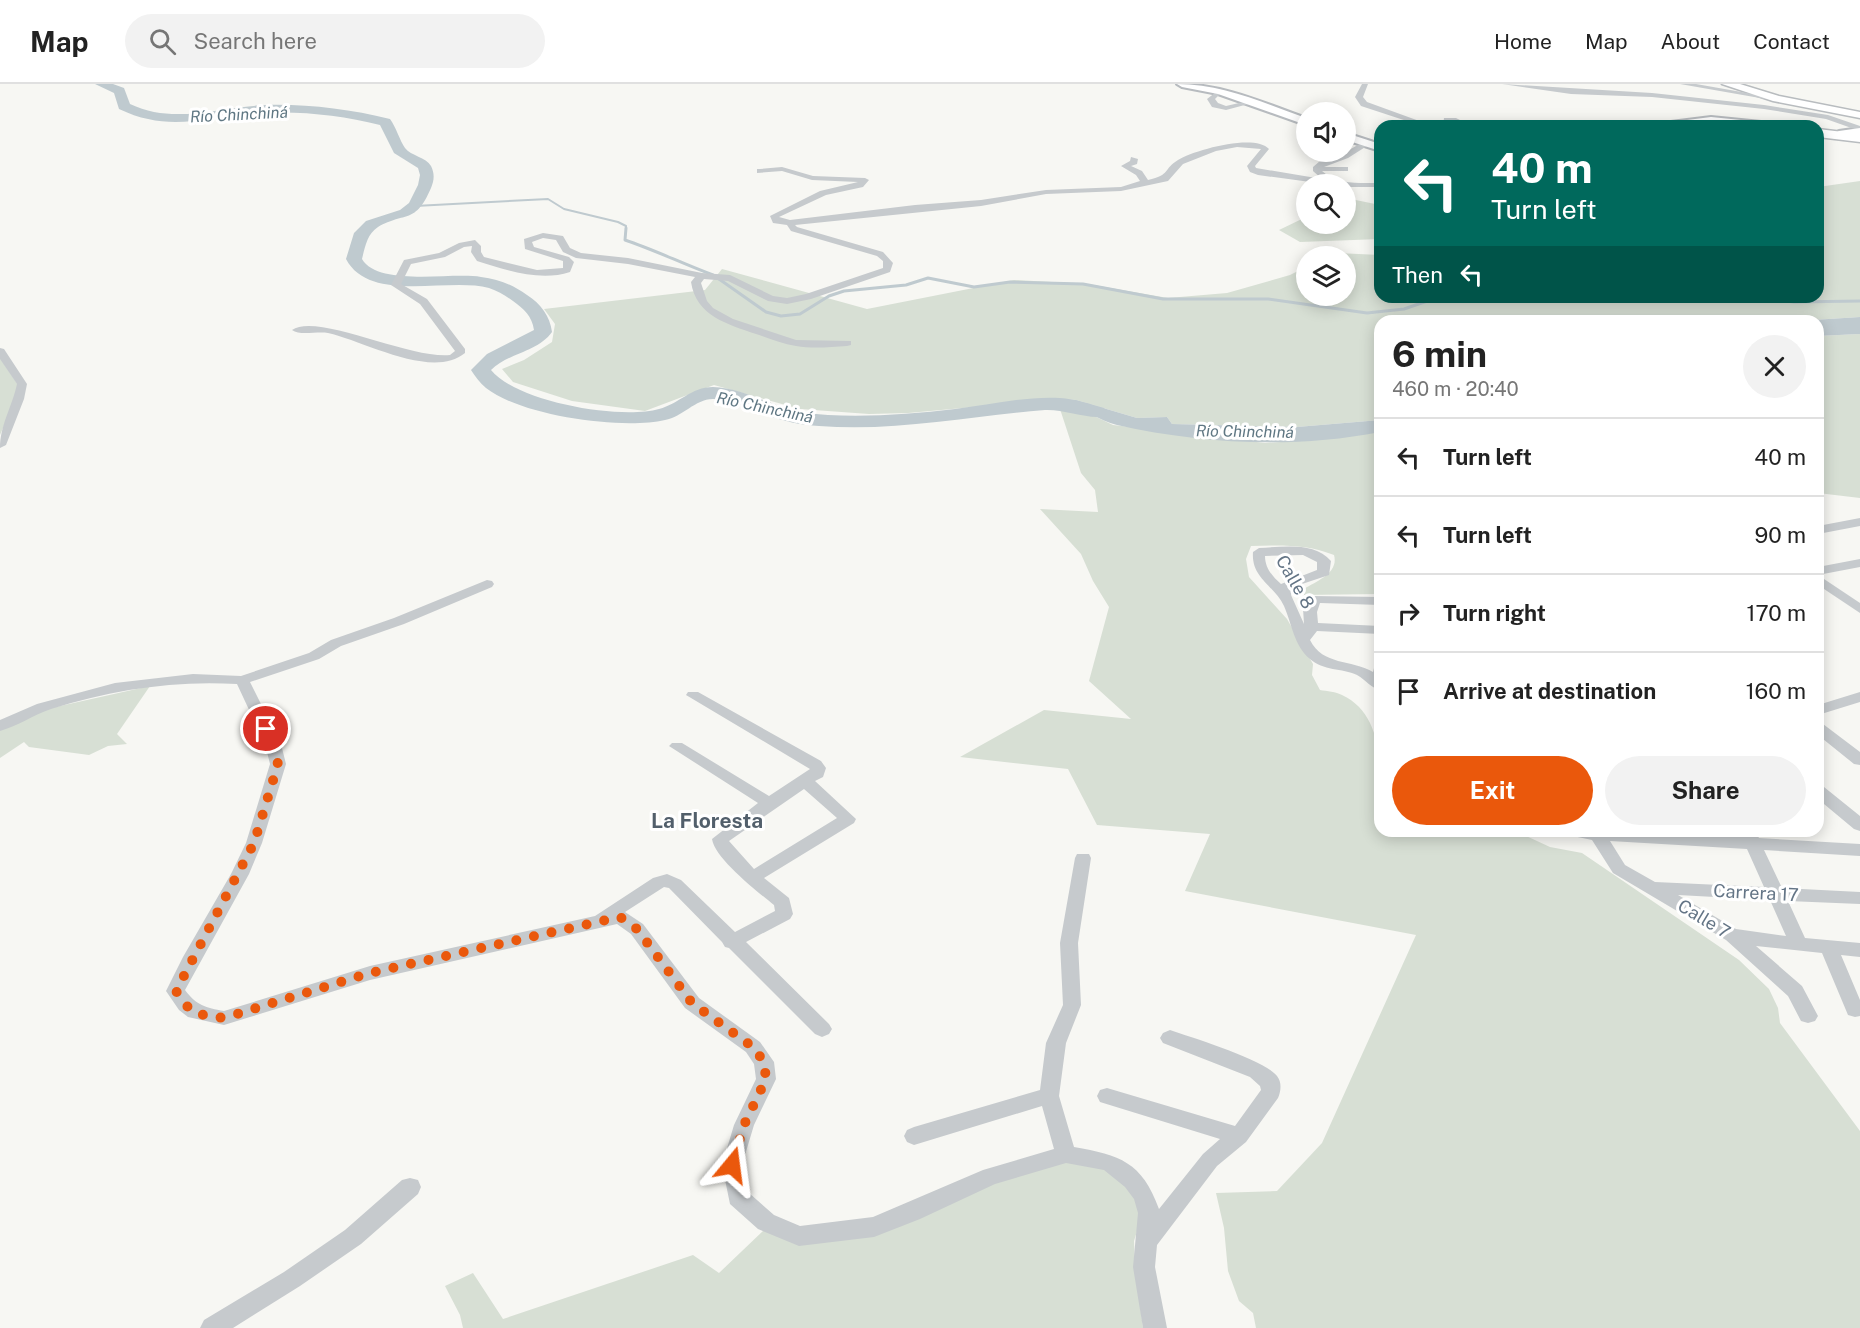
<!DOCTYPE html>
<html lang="en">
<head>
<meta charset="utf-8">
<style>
	:root { --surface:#fff; --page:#f2f2f2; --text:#222; --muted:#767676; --line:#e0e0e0; --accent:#ea580c }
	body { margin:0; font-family:"Public Sans",sans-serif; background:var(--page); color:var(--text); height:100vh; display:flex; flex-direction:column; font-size:22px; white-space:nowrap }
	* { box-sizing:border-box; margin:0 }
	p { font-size:20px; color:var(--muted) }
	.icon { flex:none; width:33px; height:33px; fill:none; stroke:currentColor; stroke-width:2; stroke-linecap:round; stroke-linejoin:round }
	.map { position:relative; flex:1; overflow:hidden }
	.panel { position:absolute; left:1374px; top:231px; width:450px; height:522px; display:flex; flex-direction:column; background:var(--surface); border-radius:18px; box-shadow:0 3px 15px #0003 }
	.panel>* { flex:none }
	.hud { position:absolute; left:1374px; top:36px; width:450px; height:183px; border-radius:18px; box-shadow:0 3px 15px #0003; background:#00695c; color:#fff; overflow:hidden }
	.buttons { position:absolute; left:1296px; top:18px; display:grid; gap:12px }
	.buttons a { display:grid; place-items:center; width:60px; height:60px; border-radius:50%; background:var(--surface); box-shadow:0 3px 15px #0003; font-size:30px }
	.pin { position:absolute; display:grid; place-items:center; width:51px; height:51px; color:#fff; margin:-26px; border:3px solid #fff; border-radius:50%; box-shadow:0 2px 6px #0007 }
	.me { position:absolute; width:66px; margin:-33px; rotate:16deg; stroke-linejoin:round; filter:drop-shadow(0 0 4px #0008) }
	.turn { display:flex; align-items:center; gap:21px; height:126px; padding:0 18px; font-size:27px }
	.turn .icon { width:78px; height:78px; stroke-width:2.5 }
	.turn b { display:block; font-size:42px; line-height:51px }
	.then { display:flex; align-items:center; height:57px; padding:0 18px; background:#0003; gap:12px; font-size:22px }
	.round { display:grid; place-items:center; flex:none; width:63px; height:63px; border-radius:32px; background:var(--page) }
	.overview { display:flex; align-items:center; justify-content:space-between; height:102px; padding:0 18px }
	h1 { font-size:36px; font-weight:700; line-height:45px }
	.button { display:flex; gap:12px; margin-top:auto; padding:12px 18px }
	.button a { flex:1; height:69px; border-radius:36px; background:var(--accent); color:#fff; font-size:24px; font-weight:700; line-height:69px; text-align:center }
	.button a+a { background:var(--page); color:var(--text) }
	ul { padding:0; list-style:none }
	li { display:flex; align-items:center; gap:18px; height:78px; padding:0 18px; border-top:2px solid var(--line) }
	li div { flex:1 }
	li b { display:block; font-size:22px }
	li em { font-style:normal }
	header { display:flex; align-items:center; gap:36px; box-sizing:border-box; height:84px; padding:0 30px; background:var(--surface); border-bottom:2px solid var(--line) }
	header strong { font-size:28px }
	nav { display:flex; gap:33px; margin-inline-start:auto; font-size:21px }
	.search { width:420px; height:54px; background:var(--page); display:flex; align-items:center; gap:15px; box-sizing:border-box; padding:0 21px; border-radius:33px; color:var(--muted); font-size:22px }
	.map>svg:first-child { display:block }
	.green { fill:#d7dfd4 }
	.water { fill:#bfcacf }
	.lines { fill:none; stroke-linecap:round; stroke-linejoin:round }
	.stream-far1 { stroke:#bfcacf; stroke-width:2 }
	.stream { stroke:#bfcacf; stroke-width:3 }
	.river { fill:#bfcacf; fill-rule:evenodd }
	.primary-casing { stroke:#b7bbbf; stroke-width:4 }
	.trunk-casing { stroke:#b8bcbf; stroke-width:3 }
	.minor { fill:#c6cacd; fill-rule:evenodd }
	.primary { fill:#fff; fill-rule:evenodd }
	.trunk { fill:#fff; fill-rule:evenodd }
	.route { stroke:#ea580c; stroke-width:10; stroke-dasharray:0 18 }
	.labels { text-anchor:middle; stroke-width:6; stroke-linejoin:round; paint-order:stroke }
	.far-water-label { font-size:16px; font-style:italic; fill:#5f7783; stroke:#fff }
	.street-label { font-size:18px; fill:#647586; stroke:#fff }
	.quarter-label { font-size:21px; font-weight:bold; fill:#525f6b; stroke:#fff }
</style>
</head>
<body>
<header>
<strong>Map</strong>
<div class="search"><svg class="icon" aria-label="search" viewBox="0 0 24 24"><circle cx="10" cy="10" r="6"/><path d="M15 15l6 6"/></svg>Search here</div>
<nav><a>Home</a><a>Map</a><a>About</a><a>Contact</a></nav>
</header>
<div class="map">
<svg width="1860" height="1244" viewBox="0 0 1860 1244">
	<rect width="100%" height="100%" fill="#f7f7f3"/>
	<path class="green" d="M1860 97V233L1797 237H1380V336L1297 343 1172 340 1167 333 1137 334 1076 316 1062 315 908 329 869 330 800 325 714 301 645 327 572 317 513 298 502 285 524 276 552 258 555 240 544 225 705 206 722 185 867 225 1014 196 1088 200 1168 214 1227 209 1290 191 1306 183V212H1346V172H1329L1337 169 1380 171V213H1818V103Z
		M1346 114 1380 121V155L1300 158 1279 146 1306 133V140H1346Z
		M1860 250V414L1818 409V252Z
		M0 274 18 301 15 316 0 351Z
		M1060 325 1090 330 1113 341 1265 359 1311 356 1380 348V510L1304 511V505C1317 497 1339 489 1334 471 1307 460 1280 461 1251 462L1246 475 1249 493 1287 535 1313 580 1312 591 1320 606C1327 607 1336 608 1342 611 1390 633 1380 704 1380 747H1515L1550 763 1582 769 1739 876 1769 905 1778 924 1780 939 1860 1047V1244H1256L1253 1229 1239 1217 1228 1187 1224 1144 1216 1109 1277 1107 1322 1059 1416 851 1185 807 1210 750 1097 741 1068 685 960 673 1044 626 1131 635 1089 597 1109 523 1093 497 1081 470 1040 425 1098 428 1095 406 1081 389Z
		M150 602 117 650 127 660 108 662 89 671 29 663 24 658 0 674V646L42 626Z
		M1068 1077 1107 1084 1136 1113 1142 1131 1134 1157 1135 1182 1143 1244H463L460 1231 445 1202 473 1189 503 1235 693 1171 719 1189 766 1144 799 1156Z"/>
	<path class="water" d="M1860 233V250L1818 252V237H1797Z
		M1062 315 1076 316 1137 334 1167 333 1172 340 1297 343 1380 336V348C1294 365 1202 360 1117 341 1108 339 1100 334 1091 331 1082 327 1070 327 1060 325Z"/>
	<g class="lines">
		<path class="stream-far1" d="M415 122 548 115 564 125 618 138 626 142V145"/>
		<path class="stream" d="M626 144 625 156C655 166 683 180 713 191
			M719 195 766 228 781 232 800 230 829 212 844 207 906 201 928 194 974 203 1010 198 1083 200 1163 215H1268L1367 229 1404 225 1439 213
			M1453 213 1466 215 1498 213
			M1752 213 1794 218 1860 217"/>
		<path class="river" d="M95 0H113L124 4 130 20C174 41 219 23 266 21 308 20 349 25 390 35 396 43 400 57 405 64 411 72 426 73 431 82 435 90 434 97 431 104 415 141 406 127 378 143 367 150 365 163 362 175 378 203 452 188 481 193 499 195 513 201 527 211 541 220 550 232 552 248 538 268 508 269 491 286 517 318 620 336 659 325 679 320 691 303 713 303 741 304 766 319 792 326 803 329 816 330 828 331 871 333 913 330 955 325 989 321 1025 312 1060 314 1075 315 1090 320 1104 324L1107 328 1104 332C1090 336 1064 325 1045 326 970 332 896 348 819 342 801 341 783 337 766 331 750 325 733 316 714 315 696 314 683 333 665 336 622 346 521 332 486 304 480 299 475 292 471 286L487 270 534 246C532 232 524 225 513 217 506 212 498 207 489 204 447 193 370 220 346 175L354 149 366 137 400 126 409 119 418 101 420 91 418 84 394 69 380 41C339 31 294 26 251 30 202 34 167 48 119 25L114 9Z"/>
		<g class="primary-casing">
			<path id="primary" d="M1177 0C1223 0 1264 19 1306 34V41L1218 10 1182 3Z
				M1711 33 1771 39 1777 42 1711 39 1657 42 1663 39Z
				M1860 44V50L1839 53 1833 50 1839 47Z
				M1346 49 1380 60V67L1346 56Z"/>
		</g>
		<g class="trunk-casing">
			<path id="trunk" d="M1722 0H1740L1779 12 1860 28V34L1773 17Z
				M1818 45 1860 50V58L1818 53Z"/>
		</g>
		<path class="minor" d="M1362 0H1368L1363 13 1367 18 1433 42H1422L1361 22 1355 13Z
			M1502 0 1652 9 1764 21 1828 31 1860 42V47L1826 35 1764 25 1652 13 1571 10Z
			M1680 0H1696L1781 15 1777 17Z
			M1220 5 1223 7 1215 15 1218 19 1226 22 1252 16 1256 18 1226 26 1212 23 1207 15Z
			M1444 34H1456L1460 36 1451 38V42H1443Z
			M1363 58 1370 60 1348 74 1324 83H1348V87H1322C1338 101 1360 99 1380 99V103H1346V100H1325L1258 91 1250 88 1247 82 1261 65 1237 63 1216 67 1183 80 1168 97 1121 107 1046 110 981 122 795 141 797 143 883 168 893 179 890 188 811 215 787 220 768 217 728 197 704 195 701 199 707 217 713 224 733 235 796 256 851 257V261L847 262C830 263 813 265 796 262 782 260 769 254 756 250 727 240 696 232 691 198L695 193 628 180 576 174 563 168 556 156 543 154 532 158 534 163 569 173 574 178 570 188C540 198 506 186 477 177L471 168 472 162 464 163 445 173 411 180 401 200 427 215 465 265V269C432 296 364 257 328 249 317 247 300 252 292 246 316 228 409 275 450 271L455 267 420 220 391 201 404 176 439 169 459 159 475 156 481 162V168L484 173 537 186 563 184V177L525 165 524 155 543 149 563 152 570 164 581 169 628 174 702 189 730 191 773 212 787 214 806 210 883 184V177L877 172 791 147 787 141 773 139 770 132 820 107 858 98 812 96 782 87 757 89V85H760L782 83 813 92 865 94 869 96 863 103 826 111 779 133 790 136 915 121 981 116 1046 106 1121 103 1140 97 1136 91 1121 82 1130 77 1131 73 1138 75 1137 80 1131 82 1142 87 1148 96C1171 91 1163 85 1178 76 1194 66 1255 49 1269 65L1255 82 1256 84 1322 95 1313 87V83L1320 77 1342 70Z
			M0 264 4 265 27 300 24 315 6 361 0 364C0 341 12 323 17 300L0 275Z
			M1860 434V442L1818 450V442Z
			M1259 464C1282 463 1314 457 1331 477L1329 491 1293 503 1291 511 1304 540 1303 524 1312 512 1380 513V521L1320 519 1317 528 1318 539 1380 542V550L1317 547 1310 556C1323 582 1351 575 1373 588L1375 580 1380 579V606C1371 604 1366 596 1357 591 1342 584 1323 587 1310 575 1294 562 1292 540 1284 522 1274 501 1251 494 1253 468ZM1303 471 1317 478V486L1281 500C1272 492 1265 484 1265 472Z
			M1860 475V483L1818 491V483Z
			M1818 491 1860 519V529L1818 501Z
			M487 496 492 497 494 500 492 503 404 540 341 562 319 575 250 598 281 660 286 680 262 759 249 790 185 906C196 921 206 924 224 927L370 882 595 832 653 794 667 790 681 796 735 848 775 827 774 821C758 808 715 775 712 755L758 719 669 662 672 659H682L769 712 810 685 686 611 688 608H698L821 677 826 684 823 693 815 697 856 735 854 739 764 794 789 814 793 830 790 835 746 858 829 940 832 945 829 950 822 953 815 950 729 864 725 863 722 858 669 804 664 803 625 828 643 840 699 914 760 958 774 978 776 995 754 1041 742 1081 748 1108 774 1131 800 1142 873 1133 983 1086 1054 1065 1042 1022 914 1061 907 1058 904 1052 907 1046 914 1043 1040 1006 1046 959 1063 921 1060 859 1075 774 1077 770H1089L1091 774 1078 859 1081 921 1066 959 1059 1012 1074 1063C1120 1071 1142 1078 1159 1125L1203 1070 1220 1055 1100 1018 1097 1012 1100 1006 1107 1004 1235 1042 1261 1006 1260 1002 1250 993 1163 959 1160 954 1163 949 1170 946C1193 954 1263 975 1277 992 1282 998 1281 1007 1278 1014L1246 1058 1217 1082 1157 1161 1155 1183 1167 1244H1143L1133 1183 1138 1129 1134 1115 1125 1103 1104 1086 1066 1079 995 1100 920 1135 874 1153 799 1162 758 1145 730 1120 722 1081 734 1041 756 995 754 980 746 968 685 924 631 850 617 840 370 896 224 941 188 933 179 926 166 907 183 873 231 790 246 759 270 680 265 660 237 600C174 596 111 606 51 625 33 631 18 642 0 647V636L37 620 115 599 193 590 241 592 309 569 331 556 394 534ZM804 705 837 734 754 785 729 757Z
			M1860 608V618L1818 631V621Z
			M1818 638 1823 640 1860 668V681L1854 680 1818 651Z
			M1818 702 1824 703 1860 732V747L1854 745 1818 715Z
			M1566 747H1627L1742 753 1739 747H1755L1759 754 1860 760V772L1764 766 1782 804 1860 808V820L1788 817 1805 854 1860 859V873L1841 871 1860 916V932L1855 933 1848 931 1822 869 1756 862 1802 902 1818 932 1815 937 1808 939 1801 937 1788 912 1726 856 1613 789 1592 756 1568 751ZM1610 757 1747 765 1764 803 1655 798 1625 781ZM1678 811 1770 816 1786 852 1736 845Z
			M410 1094 418 1096 421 1103 418 1110 361 1160 300 1202 233 1244H200L204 1236 284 1188 345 1146 402 1096Z"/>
		<use href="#primary" class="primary"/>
		<use href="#trunk" class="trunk"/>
	</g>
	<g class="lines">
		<path class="route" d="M266 645 278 680 254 759 176 907C190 930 197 931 224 934L370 889 620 833 637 845 692 919 753 963 764 978 766 995 744 1041 732 1081"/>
	</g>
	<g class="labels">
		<g class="far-water-label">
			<text transform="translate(239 30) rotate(-3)" y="6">Río Chinchiná</text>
			<text transform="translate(765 323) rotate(12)" y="6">Río Chinchiná</text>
			<text transform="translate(1245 347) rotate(1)" y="6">Río Chinchiná</text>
		</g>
		<g class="street-label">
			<text transform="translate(1295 498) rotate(60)" y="6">Calle 8</text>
			<text transform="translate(1756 809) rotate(3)" y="6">Carrera 17</text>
			<text transform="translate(1704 835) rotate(31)" y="6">Calle 7</text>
		</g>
		<g class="quarter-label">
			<text x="707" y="744">La Floresta</text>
		</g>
	</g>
</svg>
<div class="buttons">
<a><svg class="icon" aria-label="sound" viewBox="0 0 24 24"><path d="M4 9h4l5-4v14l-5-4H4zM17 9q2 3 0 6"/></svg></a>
<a><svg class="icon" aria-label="search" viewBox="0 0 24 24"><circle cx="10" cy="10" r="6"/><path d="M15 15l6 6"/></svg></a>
<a><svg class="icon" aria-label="layers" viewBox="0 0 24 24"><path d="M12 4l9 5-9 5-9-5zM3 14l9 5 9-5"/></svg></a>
</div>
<div class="pin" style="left:266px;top:645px;background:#d93025"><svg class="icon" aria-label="arrive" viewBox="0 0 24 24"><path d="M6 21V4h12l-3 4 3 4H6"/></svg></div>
<svg class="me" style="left:732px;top:1081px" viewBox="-20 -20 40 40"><path d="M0-17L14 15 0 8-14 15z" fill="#ea580c" stroke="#fff" stroke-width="4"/></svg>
<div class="hud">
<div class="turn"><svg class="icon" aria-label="left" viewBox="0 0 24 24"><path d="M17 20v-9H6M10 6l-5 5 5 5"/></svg><div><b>40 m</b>Turn left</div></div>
<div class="then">Then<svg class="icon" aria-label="left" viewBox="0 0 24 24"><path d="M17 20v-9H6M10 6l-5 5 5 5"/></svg></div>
</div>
<section class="panel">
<div class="overview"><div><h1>6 min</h1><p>460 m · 20:40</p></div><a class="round"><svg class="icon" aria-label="close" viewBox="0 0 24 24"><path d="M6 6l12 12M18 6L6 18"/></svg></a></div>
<ul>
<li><svg class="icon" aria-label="left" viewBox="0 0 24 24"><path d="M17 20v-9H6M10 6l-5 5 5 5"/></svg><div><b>Turn left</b></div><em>40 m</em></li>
<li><svg class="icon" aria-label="left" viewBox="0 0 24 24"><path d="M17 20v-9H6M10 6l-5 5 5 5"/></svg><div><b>Turn left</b></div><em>90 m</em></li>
<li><svg class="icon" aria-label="right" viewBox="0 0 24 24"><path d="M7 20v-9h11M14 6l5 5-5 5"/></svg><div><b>Turn right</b></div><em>170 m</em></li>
<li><svg class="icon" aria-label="arrive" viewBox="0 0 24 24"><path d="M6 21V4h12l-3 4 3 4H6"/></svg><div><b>Arrive at destination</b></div><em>160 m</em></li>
</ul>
<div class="button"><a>Exit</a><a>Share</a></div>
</section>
</div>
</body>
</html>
